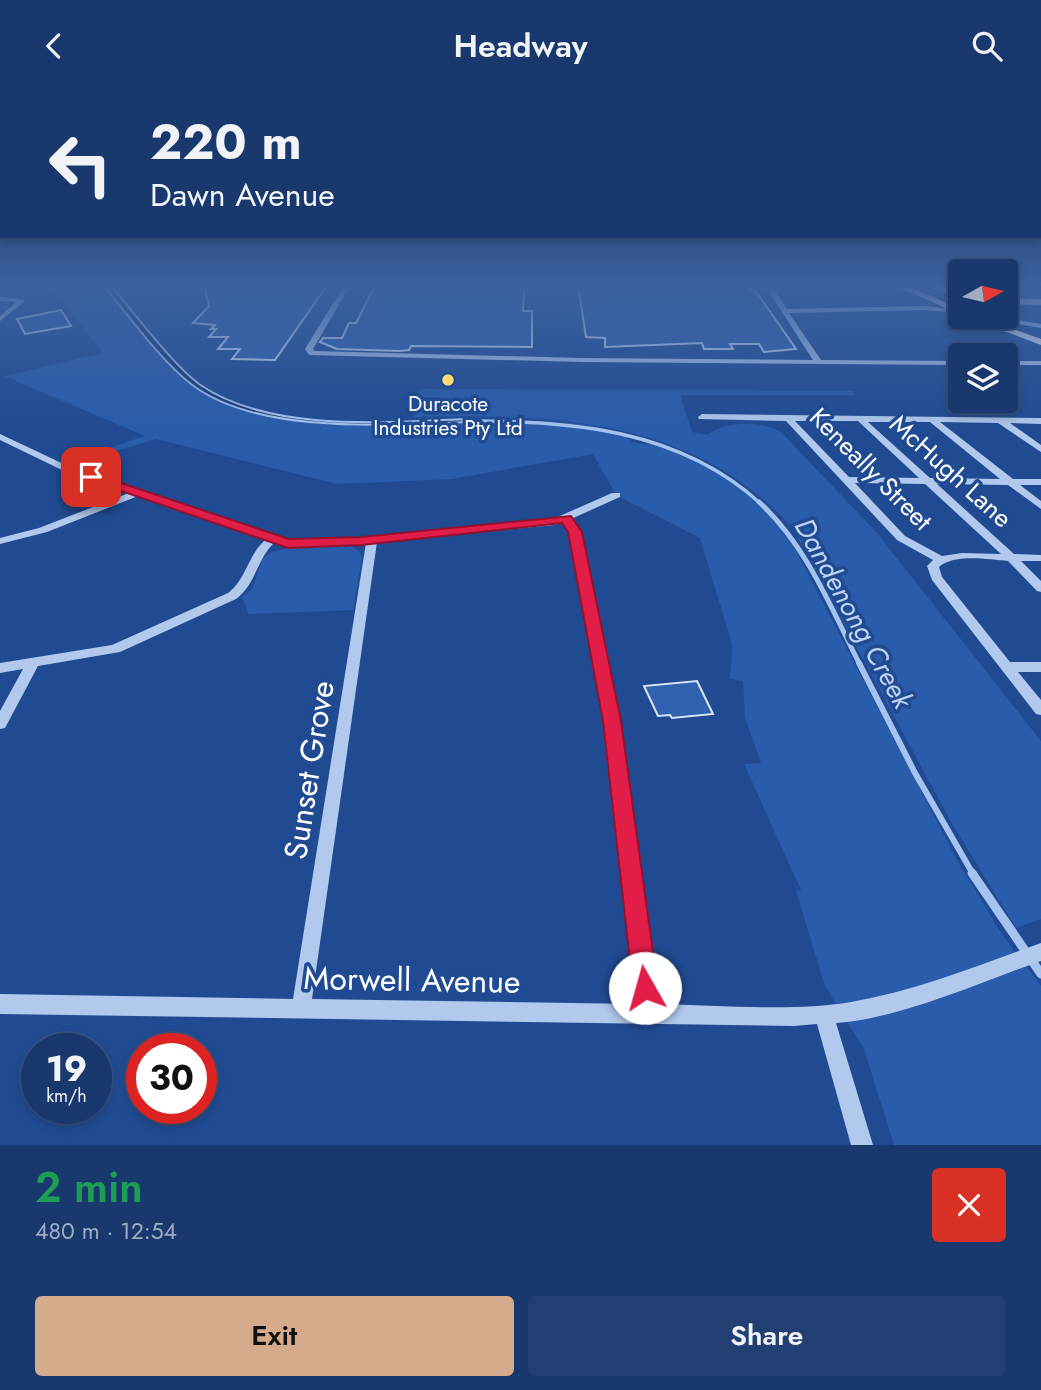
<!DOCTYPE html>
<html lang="en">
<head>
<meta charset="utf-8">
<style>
	:root { --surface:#18386e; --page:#213f73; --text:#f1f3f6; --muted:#9facc2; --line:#365281; --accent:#d6ab8b }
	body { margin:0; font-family:Jost,sans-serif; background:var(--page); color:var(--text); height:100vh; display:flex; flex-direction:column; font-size:26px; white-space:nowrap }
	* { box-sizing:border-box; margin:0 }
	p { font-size:23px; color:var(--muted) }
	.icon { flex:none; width:38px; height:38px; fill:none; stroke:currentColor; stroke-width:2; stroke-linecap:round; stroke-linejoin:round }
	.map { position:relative; height:1054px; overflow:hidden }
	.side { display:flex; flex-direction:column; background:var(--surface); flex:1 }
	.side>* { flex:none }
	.top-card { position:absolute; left:0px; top:0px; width:1041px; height:147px; box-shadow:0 4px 10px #0003,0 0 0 2px var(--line); background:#18386e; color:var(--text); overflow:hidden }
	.needle { width:46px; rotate:82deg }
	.fabs { position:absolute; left:948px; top:168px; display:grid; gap:14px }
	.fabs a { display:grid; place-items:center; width:70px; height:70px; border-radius:7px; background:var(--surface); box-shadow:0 4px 10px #0003,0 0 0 2px var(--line); font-size:35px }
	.speed { position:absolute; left:21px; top:942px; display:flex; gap:14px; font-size:35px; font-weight:700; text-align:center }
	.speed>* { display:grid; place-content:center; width:91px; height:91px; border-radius:50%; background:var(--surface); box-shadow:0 4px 10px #0003,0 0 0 2px var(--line); line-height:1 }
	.speed small { font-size:18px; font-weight:400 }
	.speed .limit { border:10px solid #d22; background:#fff; color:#111 }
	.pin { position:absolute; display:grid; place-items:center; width:60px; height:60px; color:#fff; margin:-30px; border-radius:14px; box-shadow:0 4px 10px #0006 }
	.me { position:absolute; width:77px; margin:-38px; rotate:353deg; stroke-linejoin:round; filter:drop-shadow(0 0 5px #0008) }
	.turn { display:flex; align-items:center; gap:24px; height:147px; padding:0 35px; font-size:32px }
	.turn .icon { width:91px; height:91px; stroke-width:2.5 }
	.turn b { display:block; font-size:49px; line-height:60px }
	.round { display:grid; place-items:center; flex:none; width:74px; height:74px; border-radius:7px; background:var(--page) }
	.head { display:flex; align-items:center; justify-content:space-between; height:119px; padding:0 35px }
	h1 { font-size:42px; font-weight:600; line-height:52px; color:#1e9e55 }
	.primary-button { display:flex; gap:14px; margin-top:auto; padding:14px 35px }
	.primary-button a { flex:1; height:80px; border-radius:7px; background:var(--accent); color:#111; font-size:28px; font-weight:600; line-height:80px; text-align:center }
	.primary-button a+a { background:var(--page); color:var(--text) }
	header { display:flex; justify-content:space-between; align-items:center; height:91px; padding:0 35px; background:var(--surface); font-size:32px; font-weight:600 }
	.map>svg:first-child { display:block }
	.green { fill:#295caa }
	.water { fill:#163871; stroke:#a5c3ef; stroke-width:2 }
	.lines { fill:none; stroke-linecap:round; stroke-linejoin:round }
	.stream-far3 { stroke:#a5c3ef; stroke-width:3.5 }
	.stream-far2 { stroke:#a5c3ef; stroke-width:5 }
	.stream-far1 { stroke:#a5c3ef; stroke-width:6 }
	.stream { stroke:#a5c3ef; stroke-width:9 }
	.building { fill:#3062af; stroke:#d7e5fa; stroke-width:2 }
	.minor { fill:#b1c9ed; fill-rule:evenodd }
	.major { fill:#f8faff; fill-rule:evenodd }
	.route { fill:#e11d48; stroke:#92132f; stroke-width:2 }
	.poi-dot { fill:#fbdb72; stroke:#204b92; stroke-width:2.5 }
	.labels { text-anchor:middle; stroke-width:7; stroke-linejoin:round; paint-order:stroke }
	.far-poi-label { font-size:21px; fill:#fff; stroke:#204b92 }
	.street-label { font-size:26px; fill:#fff; stroke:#204b92 }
	.water-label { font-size:28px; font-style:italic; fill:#bed4f4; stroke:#204b92 }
	.near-street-label { font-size:32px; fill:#fff; stroke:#204b92 }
</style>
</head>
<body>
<header><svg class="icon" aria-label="back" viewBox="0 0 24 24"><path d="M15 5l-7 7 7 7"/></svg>Headway<svg class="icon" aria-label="search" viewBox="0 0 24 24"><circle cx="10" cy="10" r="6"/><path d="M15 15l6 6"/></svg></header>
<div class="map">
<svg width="1041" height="1054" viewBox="0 0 1041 1054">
	<rect width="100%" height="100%" fill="#204b92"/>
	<path class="green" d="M40 193H102C132 227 172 286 212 305 306 352 420 329 520 330 551 330 592 331 620 343 626 346 631 351 639 353 644 354 649 353 654 353 709 362 766 414 795 458L956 767 1001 842 1041 895V1054H894L864 958 825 895 796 800 801 799 744 673 761 672 745 627 743 590 730 588 732 553 700 447 616 404 593 363 452 388 338 393 156 348 79 371 72 369 145 345 4 285 103 262 54 199 45 206 25 203Z
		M420 298 853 300 855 304H680L692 341 707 344C725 330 761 329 781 341L877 442 1041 650V828L1016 837 950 729 793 438C696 326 550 323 413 326Z
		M351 455 359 459 362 467 353 519 249 523 242 506C256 498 256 484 262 470 270 452 332 455 351 455Z"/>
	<path class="water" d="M102 193H109C133 220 172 273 199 293 269 342 387 331 467 328L468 331C388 334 257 344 191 293 160 269 128 223 102 193Z"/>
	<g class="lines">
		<path class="stream-far3" d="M463 330C568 329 680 338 761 413"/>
		<path class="stream-far2" d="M759 411C807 455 831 517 860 574"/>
		<path class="stream-far1" d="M859 572 915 682 973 783"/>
		<path class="stream" d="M972 782 1041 883"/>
	</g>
	<path class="building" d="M211 193H328L275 269 232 268 240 258H218L228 246H209L216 238H211L215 234 193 232 209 215 205 199Z
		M376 193H525L523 220H532V256L411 255 409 259 400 260 337 258 320 251 323 247H342L349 232H356Z
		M747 193 749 199H755L796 258 764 261 759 253H730L733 258H704L702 252 605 256V247L586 246 578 194Z
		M61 219 71 235 25 243 17 228Z
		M697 590 713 623 672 627 670 624 658 625 644 595Z"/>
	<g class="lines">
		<path class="minor" d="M345 193H351L313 258 314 260 581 267 813 269 764 193H770L787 218 925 215 960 219V221L958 222 925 219 789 222 821 269 961 270V274L581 271 309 264 305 258Z
			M0 206 22 208 25 210 0 230V225L16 211 0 210Z
			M1005 227 1041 233V237L1003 230V228Z
			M1006 270H1041V274H1006Z
			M702 323 1041 327V333L1010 332 1041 354V361L998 332 940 331 1013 388H1041V394H1020L1041 410V418L1008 394 937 393 1014 463 1041 464V470H1021L1041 490V501L1037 500 1008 470C989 469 955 462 939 476L942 486 1010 571H1041V581H1018L1041 609V624L1036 623 932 489 927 475 933 469 897 449 786 330 699 328 698 326ZM795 330H858L919 387 849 386ZM868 331H930L1000 388 930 387ZM855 392 925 393 1001 463 962 462 942 465 905 445Z
			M0 343 70 376 289 450 345 448 553 428 612 402H620V406L571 428 580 441 619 630 657 913C717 914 792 921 851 911 916 900 979 874 1041 852V870C978 892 903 927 836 932L873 1054H851L817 933 794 935 0 923V903L293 908 366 452 288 456 274 452C257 468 256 493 236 508L120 561 38 575 5 637 0 638V620L23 578 0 582V572L112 554 228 502C246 489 248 464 265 449L138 405 47 441 0 453V447L39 437 129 402 64 380 0 349ZM563 431 570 441 605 630 637 913 312 908 377 451 555 434Z"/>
		<path class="major" d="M892 193H903L961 218V224Z
			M922 193H934L961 202V208Z
			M1006 207 1041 208V214L1006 213Z
			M967 226H980L1041 248V254Z"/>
	</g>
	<linearGradient id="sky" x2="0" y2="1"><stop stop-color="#122950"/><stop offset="0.57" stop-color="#3c619d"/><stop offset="1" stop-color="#3c619d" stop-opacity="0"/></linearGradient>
	<rect width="1041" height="340" fill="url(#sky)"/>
	<path class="route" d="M91 382 289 448 361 446 571 425 582 441 621 630 658 897 654 905 645 909 636 905 633 897 603 630 568 441 562 432 361 454 288 457 86 388 84 386Z"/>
	<circle class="poi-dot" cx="448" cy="289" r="7"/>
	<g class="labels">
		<g class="far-poi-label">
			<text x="448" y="320">Duracote<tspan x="448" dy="24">Industries Pty Ltd</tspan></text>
		</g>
		<g class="street-label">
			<text transform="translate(871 378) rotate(45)" y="9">Keneally Street</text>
			<text transform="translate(951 380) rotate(42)" y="9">McHugh Lane</text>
		</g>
		<g class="water-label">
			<text transform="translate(854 522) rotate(61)" y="10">Dandenong Creek</text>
		</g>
		<g class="near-street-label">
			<text transform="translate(309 679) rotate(-81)" y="11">Sunset Grove</text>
			<text transform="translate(412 889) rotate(1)" y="11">Morwell Avenue</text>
		</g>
	</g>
</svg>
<div class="fabs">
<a><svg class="needle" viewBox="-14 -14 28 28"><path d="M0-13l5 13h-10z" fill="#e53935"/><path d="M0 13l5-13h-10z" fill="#9facc2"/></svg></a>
<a><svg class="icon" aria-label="layers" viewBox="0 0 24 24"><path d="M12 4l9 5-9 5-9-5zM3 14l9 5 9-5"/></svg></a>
</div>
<div class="speed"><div>19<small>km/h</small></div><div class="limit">30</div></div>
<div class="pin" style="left:91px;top:386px;background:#d93025"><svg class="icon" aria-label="arrive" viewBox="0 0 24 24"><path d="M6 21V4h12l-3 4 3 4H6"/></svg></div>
<svg class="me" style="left:645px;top:897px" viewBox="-20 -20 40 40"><circle r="19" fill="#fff"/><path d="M0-13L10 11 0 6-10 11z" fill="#e11d48"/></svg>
<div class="top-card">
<div class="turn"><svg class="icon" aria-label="left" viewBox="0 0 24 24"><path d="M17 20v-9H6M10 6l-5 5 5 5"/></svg><div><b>220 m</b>Dawn Avenue</div></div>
</div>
</div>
<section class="side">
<div class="head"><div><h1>2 min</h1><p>480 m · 12:54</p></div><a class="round" style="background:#d93025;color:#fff"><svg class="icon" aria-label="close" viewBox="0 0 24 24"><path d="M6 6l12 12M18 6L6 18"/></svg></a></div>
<div class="primary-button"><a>Exit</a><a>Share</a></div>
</section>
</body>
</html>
